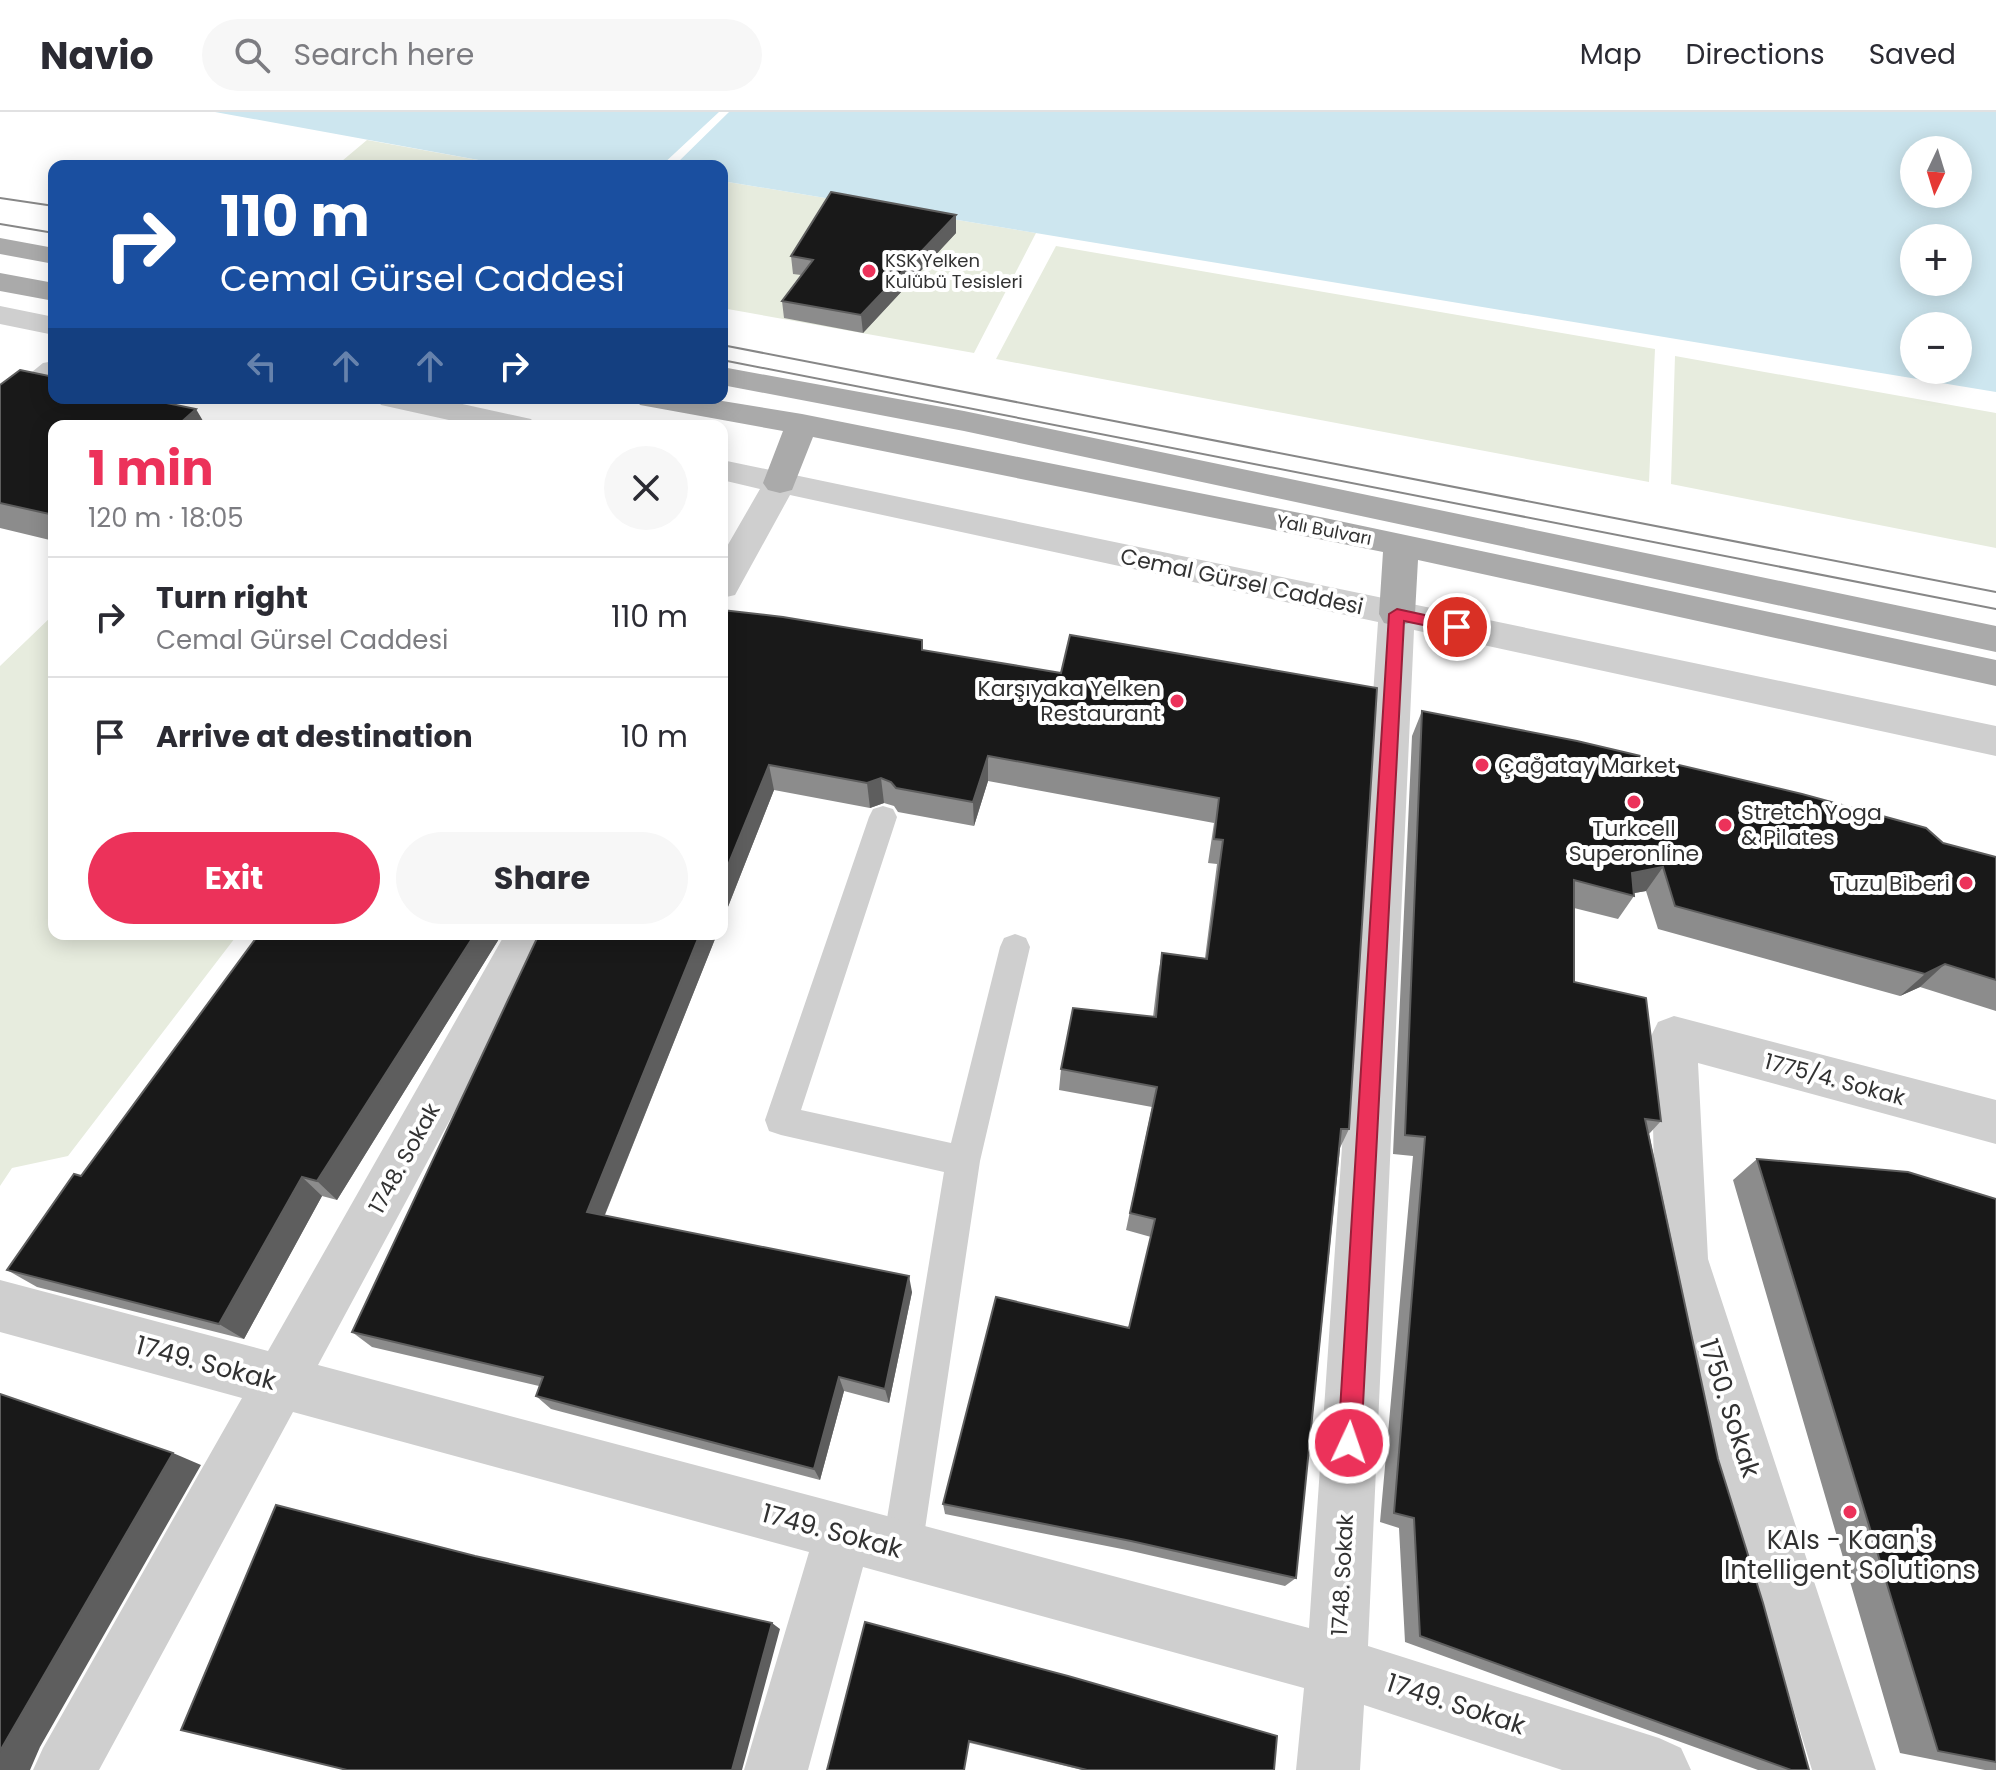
<!DOCTYPE html>
<html lang="en">
<head>
<meta charset="utf-8">
<style>
	:root { --surface:#fff; --page:#f7f7f7; --text:#2b2b33; --muted:#7c7c81; --line:#e1e1e2; --accent:#ec325a }
	body { margin:0; font-family:Poppins,sans-serif; background:var(--page); color:var(--text); height:100vh; display:flex; flex-direction:column; font-size:30px; white-space:nowrap }
	* { box-sizing:border-box; margin:0 }
	p { font-size:26px; color:var(--muted) }
	.icon { flex:none; width:44px; height:44px; fill:none; stroke:currentColor; stroke-width:2; stroke-linecap:round; stroke-linejoin:round }
	.map { position:relative; flex:1; overflow:hidden }
	.details { position:absolute; left:48px; top:308px; width:680px; height:520px; display:flex; flex-direction:column; background:var(--surface); border-radius:16px; box-shadow:0 4px 20px #0003 }
	.details>* { flex:none }
	.hud { position:absolute; left:48px; top:48px; width:680px; height:244px; border-radius:16px; box-shadow:0 4px 20px #0003; background:#1a4fa0; color:#fff; overflow:hidden }
	.needle { width:52px; rotate:184deg }
	.buttons { position:absolute; left:1900px; top:24px; display:grid; gap:16px }
	.buttons a { display:grid; place-items:center; width:72px; height:72px; border-radius:50%; background:var(--surface); box-shadow:0 4px 20px #0003; font-size:40px }
	.pin { position:absolute; display:grid; place-items:center; width:68px; height:68px; color:#fff; margin:-34px; border:4px solid #fff; border-radius:50%; box-shadow:0 2px 8px #0007 }
	.me { position:absolute; width:88px; margin:-44px; rotate:3deg; stroke-linejoin:round; filter:drop-shadow(0 0 6px #0008) }
	.turn { display:flex; align-items:center; gap:28px; height:168px; padding:0 40px; font-size:36px }
	.turn .icon { width:104px; height:104px; stroke-width:2.5 }
	.turn b { display:block; font-size:56px; line-height:68px }
	.lanes { display:flex; align-items:center; height:76px; padding:0 40px; background:#0003; justify-content:center; gap:40px; direction:ltr }
	.lanes .off { opacity:.35 }
	.round { display:grid; place-items:center; flex:none; width:84px; height:84px; border-radius:42px; background:var(--page) }
	.head { display:flex; align-items:center; justify-content:space-between; height:136px; padding:0 40px }
	h1 { font-size:48px; font-weight:700; line-height:60px; color:var(--accent) }
	.action { display:flex; gap:16px; margin-top:auto; padding:16px 40px }
	.action a { flex:1; height:92px; border-radius:48px; background:var(--accent); color:#fff; font-size:32px; font-weight:700; line-height:92px; text-align:center }
	.action a+a { background:var(--page); color:var(--text) }
	ul { padding:0; list-style:none }
	li { display:flex; align-items:center; gap:24px; height:120px; padding:0 40px; border-top:2px solid var(--line) }
	li div { flex:1 }
	li b { display:block; font-size:30px }
	li em { font-style:normal }
	header { display:flex; align-items:center; gap:48px; box-sizing:border-box; height:112px; padding:0 40px; background:var(--surface); border-bottom:2px solid var(--line) }
	header strong { font-size:38px }
	nav { display:flex; gap:44px; margin-inline-start:auto; font-size:28px }
	.search { width:560px; height:72px; background:var(--page); display:flex; align-items:center; gap:20px; box-sizing:border-box; padding:0 28px; border-radius:44px; color:var(--muted); font-size:30px }
	.map>svg:first-child { display:block }
	.green { fill:#e7ecde }
	.water { fill:#cde6ef; fill-rule:evenodd }
	.lines { fill:none; stroke-linecap:round; stroke-linejoin:round }
	.service { fill:#cfcfcf; fill-rule:evenodd }
	.minor { fill:#cfcfcf; fill-rule:evenodd }
	.primary { fill:#aaa; fill-rule:evenodd }
	.tram { stroke:#878787; stroke-width:2 }
	.wall { fill:#8c8c8c }
	.shaded-wall { fill:#5e5e5e }
	.building { fill:#191919; stroke:#5e5e5e; stroke-width:2 }
	.route { fill:#ec325a; stroke:#99203a; stroke-width:2 }
	.poi-dot { fill:#ec325a; stroke:#fff; stroke-width:3 }
	.labels { text-anchor:middle; stroke-width:8; stroke-linejoin:round; paint-order:stroke }
	.far-poi-label { font-size:18px; fill:#323232; stroke:#fff; text-anchor:start }
	.far-street-label { font-size:18px; fill:#323232; stroke:#fff }
	.street-label { font-size:22px; fill:#323232; stroke:#fff }
	.poi-label { font-size:22px; fill:#323232; stroke:#fff; text-anchor:end }
	.near-street-label { font-size:26px; fill:#323232; stroke:#fff }
	.near-poi-label { font-size:26px; fill:#323232; stroke:#fff }
</style>
</head>
<body>
<header>
<strong>Navio</strong>
<div class="search"><svg class="icon" aria-label="search" viewBox="0 0 24 24"><circle cx="10" cy="10" r="6"/><path d="M15 15l6 6"/></svg>Search here</div>
<nav><a>Map</a><a>Directions</a><a>Saved</a></nav>
</header>
<div class="map">
<svg width="1996" height="1658" viewBox="0 0 1996 1658">
	<rect width="100%" height="100%" fill="#fff"/>
	<path class="green" d="M367 28 512 54H336Z
		M722 69 1036 121 974 241 722 196Z
		M1056 134 1655 237 1649 370 996 247Z
		M1675 244 1996 301V436L1671 372Z
		M54 502V822H238L68 1044 12 1056 0 1074V554Z"/>
	<path class="water" d="M215 0H719L661 54H512Z
		M729 0H1996V280L722 69V54H674ZM1914 38H1958V82H1914ZM1914 126H1958V170H1914ZM1914 214H1958V258H1914Z"/>
	<g class="lines">
		<path class="service" d="M883 694 893 697 897 705 801 998 951 1031 1000 835 1004 826 1015 822 1026 826 1030 835 980 1049 922 1437 916 1451 902 1457 888 1451 882 1437 944 1060 781 1023 769 1019 765 1008 869 705 873 697Z"/>
		<path class="minor" d="M0 194 54 205V223L0 212Z
			M54 249V273L11 309 0 312V286L43 251Z
			M376 286H435L531 307 536 314H476L381 293Z
			M722 348 1996 614V644L1414 518 1368 1534 1659 1626 1681 1636 1691 1658H1562L1364 1593 1360 1658H1296L1304 1576 863 1455 808 1658H744L809 1440 293 1300 99 1658H33L43 1636 242 1286 0 1220V1168L268 1239 505 822H550L318 1253 1309 1516 1378 510 790 383 735 483 722 486V443L760 377 722 368Z
			M1674 904 1996 988V1032L1698 951 1708 1147 1876 1658H1812L1656 1147 1651 924 1658 910Z"/>
		<path class="primary" d="M0 126 54 136V152L0 142Z
			M0 161 54 171V189L0 179Z
			M722 255 964 299 1996 514V540L964 319 722 273Z
			M635 286H704L802 302 1325 406 1996 548V574L1418 448 1415 502 1410 511 1397 514 1384 511 1379 502 1383 440 813 325 792 378 780 381 768 378 763 371 783 319 640 293Z"/>
		<path class="tram" d="M0 86 54 94
			M0 112 54 121
			M722 233 1996 480
			M722 248 1996 497"/>
	</g>
	<path class="wall" d="M956 103V121L863 221 784 206 782 189 801 163 793 162 791 144Z
		M0 273 54 314V429L0 416Z
		M722 498 923 539 1061 561 1377 576 1349 1017 1340 1036 1296 1466 1285 1474 1127 1438 945 1402 943 1392 1129 1216 1151 1125 1126 1118 1152 995 1059 978 1061 957 1153 905 1158 863 1162 841 1205 846 1217 752 1208 751 1214 711 988 669 974 714 898 700 894 694 884 691 870 696 774 678 722 810Z
		M1422 599 1996 745V899L1920 875 1900 884 1658 817 1646 779 1634 781V784L1618 807 1574 796V870L1661 1009 1649 1022 1718 1347 1809 1658H1758L1405 1530 1399 1416 1380 1410 1413 1044 1393 1042 1412 624Z
		M259 822H502L337 1088 322 1084 244 1227 37 1175 7 1158 81 1064Z
		M717 822 605 1103 912 1180 889 1291 844 1279 820 1368 551 1297 536 1284 539 1274 372 1235 352 1220Z
		M1757 1047 1996 1087V1658H1985L1900 1641 1733 1068Z
		M865 1510 1274 1658H1082L970 1631Z"/>
	<path class="shaded-wall" d="M956 103V121L863 221 861 203Z
		M196 297 206 314H177Z
		M988 644V669L974 714 973 690Z
		M769 653 774 678 722 810V768Z
		M881 666 884 691 870 696 867 671Z
		M1663 755 1646 779 1629 782 1632 761Z
		M475 822H502L337 1088 317 1069Z
		M700 822H717L599 1117 587 1100Z
		M1945 852 1920 875 1900 884 1925 862Z
		M302 1065 322 1084 244 1227 219 1212Z
		M909 1164 912 1180 889 1291 885 1277Z
		M839 1265 844 1279 820 1368 814 1357Z
		M173 1341 201 1353 40 1635 30 1658H0V1639L3 1633Z
		M772 1511 780 1517 742 1658H732Z"/>
	<path class="building" d="M831 80 956 103 861 203 782 189 813 148 791 144Z
		M20 258 54 265V286H142L196 297 177 314H54V403L0 391V273Z
		M722 498 783 505 922 528V538L1061 561 1070 523 1377 576 1349 1017H1341L1296 1466 1131 1429 943 1392 996 1185 1129 1216 1155 1107 1130 1101 1157 975 1061 957 1073 896 1156 905 1162 841 1207 847 1223 728 1214 727 1219 686 988 644 973 690 896 676 891 670 881 666 867 671 769 653 722 768Z
		M1422 599 1577 629 1802 682 1926 716 1943 731 1996 745V868L1945 852 1925 862 1675 794 1663 755 1632 761 1634 784 1574 768V870L1646 886 1661 1009 1645 1007 1718 1347 1763 1491 1809 1658H1791L1420 1524 1414 1406 1394 1401 1425 1025 1405 1023Z
		M259 822H475L317 1069 302 1065 219 1212 7 1158 74 1062 81 1064Z
		M539 822H700L587 1100 909 1164 885 1277 839 1265 814 1357 536 1284 543 1265 352 1220Z
		M1757 1047 1908 1060 1996 1087V1650L1938 1639Z
		M0 1282 173 1341 0 1639Z
		M276 1393 475 1444 772 1511 732 1658H347L181 1618Z
		M865 1510 1068 1564 1277 1624 1274 1658H1087L969 1629 964 1658H827Z"/>
	<path class="route" d="M1397 497 1457 510 1465 515 1457 520 1404 509 1361 1331 1358 1339 1349 1342 1341 1339 1338 1331 1389 502Z"/>
	<g class="poi-dot">
		<circle cx="869" cy="159" r="8"/>
		<circle cx="1177" cy="589" r="8"/>
		<circle cx="1482" cy="653" r="8"/>
		<circle cx="1634" cy="690" r="8"/>
		<circle cx="1725" cy="713" r="8"/>
		<circle cx="1966" cy="771" r="8"/>
		<circle cx="1850" cy="1400" r="8"/>
	</g>
	<g class="labels">
		<g class="far-poi-label">
			<text x="885" y="155">KSK Yelken<tspan x="885" dy="21">Kulübü Tesisleri</tspan></text>
		</g>
		<g class="far-street-label">
			<text transform="translate(1324 418) rotate(11)" y="6">Yalı Bulvarı</text>
		</g>
		<g class="street-label">
			<text transform="translate(1242 469) rotate(12)" y="8">Cemal Gürsel Caddesi</text>
			<text transform="translate(1835 967) rotate(15)" y="8">1775/4. Sokak</text>
			<text transform="translate(404 1046) rotate(-61)" y="8">1748. Sokak</text>
			<text transform="translate(1342 1463) rotate(-87)" y="8">1748. Sokak</text>
		</g>
		<g class="poi-label">
			<text x="1161" y="584">Karşıyaka Yelken<tspan x="1161" dy="25">Restaurant</tspan></text>
			<text x="1498" y="661" text-anchor="start">Çağatay Market</text>
			<text x="1741" y="708" text-anchor="start">Stretch Yoga<tspan x="1741" dy="25">&amp; Pilates</tspan></text>
			<text x="1634" y="724" text-anchor="middle">Turkcell<tspan x="1634" dy="25">Superonline</tspan></text>
			<text x="1950" y="779">Tuzu Biberi</text>
		</g>
		<g class="near-street-label">
			<text transform="translate(206 1251) rotate(15)" y="9">1749. Sokak</text>
			<text transform="translate(1730 1296) rotate(72)" y="9">1750. Sokak</text>
			<text transform="translate(832 1419) rotate(15)" y="9">1749. Sokak</text>
			<text transform="translate(1456 1592) rotate(18)" y="9">1749. Sokak</text>
		</g>
		<g class="near-poi-label">
			<text x="1850" y="1437">KAIs - Kaan's<tspan x="1850" dy="30">Intelligent Solutions</tspan></text>
		</g>
	</g>
</svg>
<div class="buttons">
<a><svg class="needle" viewBox="-14 -14 28 28"><path d="M0-13l5 13h-10z" fill="#e53935"/><path d="M0 13l5-13h-10z" fill="#7c7c81"/></svg></a>
<a>+</a>
<a>−</a>
</div>
<div class="pin" style="left:1457px;top:515px;background:#d93025"><svg class="icon" aria-label="arrive" viewBox="0 0 24 24"><path d="M6 21V4h12l-3 4 3 4H6"/></svg></div>
<svg class="me" style="left:1349px;top:1331px" viewBox="-20 -20 40 40"><circle r="17" fill="#ec325a" stroke="#fff" stroke-width="3"/><path d="M0-11L8 9 0 5-8 9z" fill="#fff"/></svg>
<div class="hud">
<div class="turn"><svg class="icon" aria-label="right" viewBox="0 0 24 24"><path d="M7 20v-9h11M14 6l5 5-5 5"/></svg><div><b>110 m</b>Cemal Gürsel Caddesi</div></div>
<div class="lanes"><svg class="icon off" aria-label="left" viewBox="0 0 24 24"><path d="M17 20v-9H6M10 6l-5 5 5 5"/></svg><svg class="icon off" aria-label="ahead" viewBox="0 0 24 24"><path d="M12 20V5M6 11l6-6 6 6"/></svg><svg class="icon off" aria-label="ahead" viewBox="0 0 24 24"><path d="M12 20V5M6 11l6-6 6 6"/></svg><svg class="icon" aria-label="right" viewBox="0 0 24 24"><path d="M7 20v-9h11M14 6l5 5-5 5"/></svg></div>
</div>
<section class="details">
<div class="head"><div><h1>1 min</h1><p>120 m · 18:05</p></div><a class="round"><svg class="icon" aria-label="close" viewBox="0 0 24 24"><path d="M6 6l12 12M18 6L6 18"/></svg></a></div>
<ul>
<li><svg class="icon" aria-label="right" viewBox="0 0 24 24"><path d="M7 20v-9h11M14 6l5 5-5 5"/></svg><div><b>Turn right</b><p>Cemal Gürsel Caddesi</p></div><em>110 m</em></li>
<li><svg class="icon" aria-label="arrive" viewBox="0 0 24 24"><path d="M6 21V4h12l-3 4 3 4H6"/></svg><div><b>Arrive at destination</b></div><em>10 m</em></li>
</ul>
<div class="action"><a>Exit</a><a>Share</a></div>
</section>
</div>
</body>
</html>
